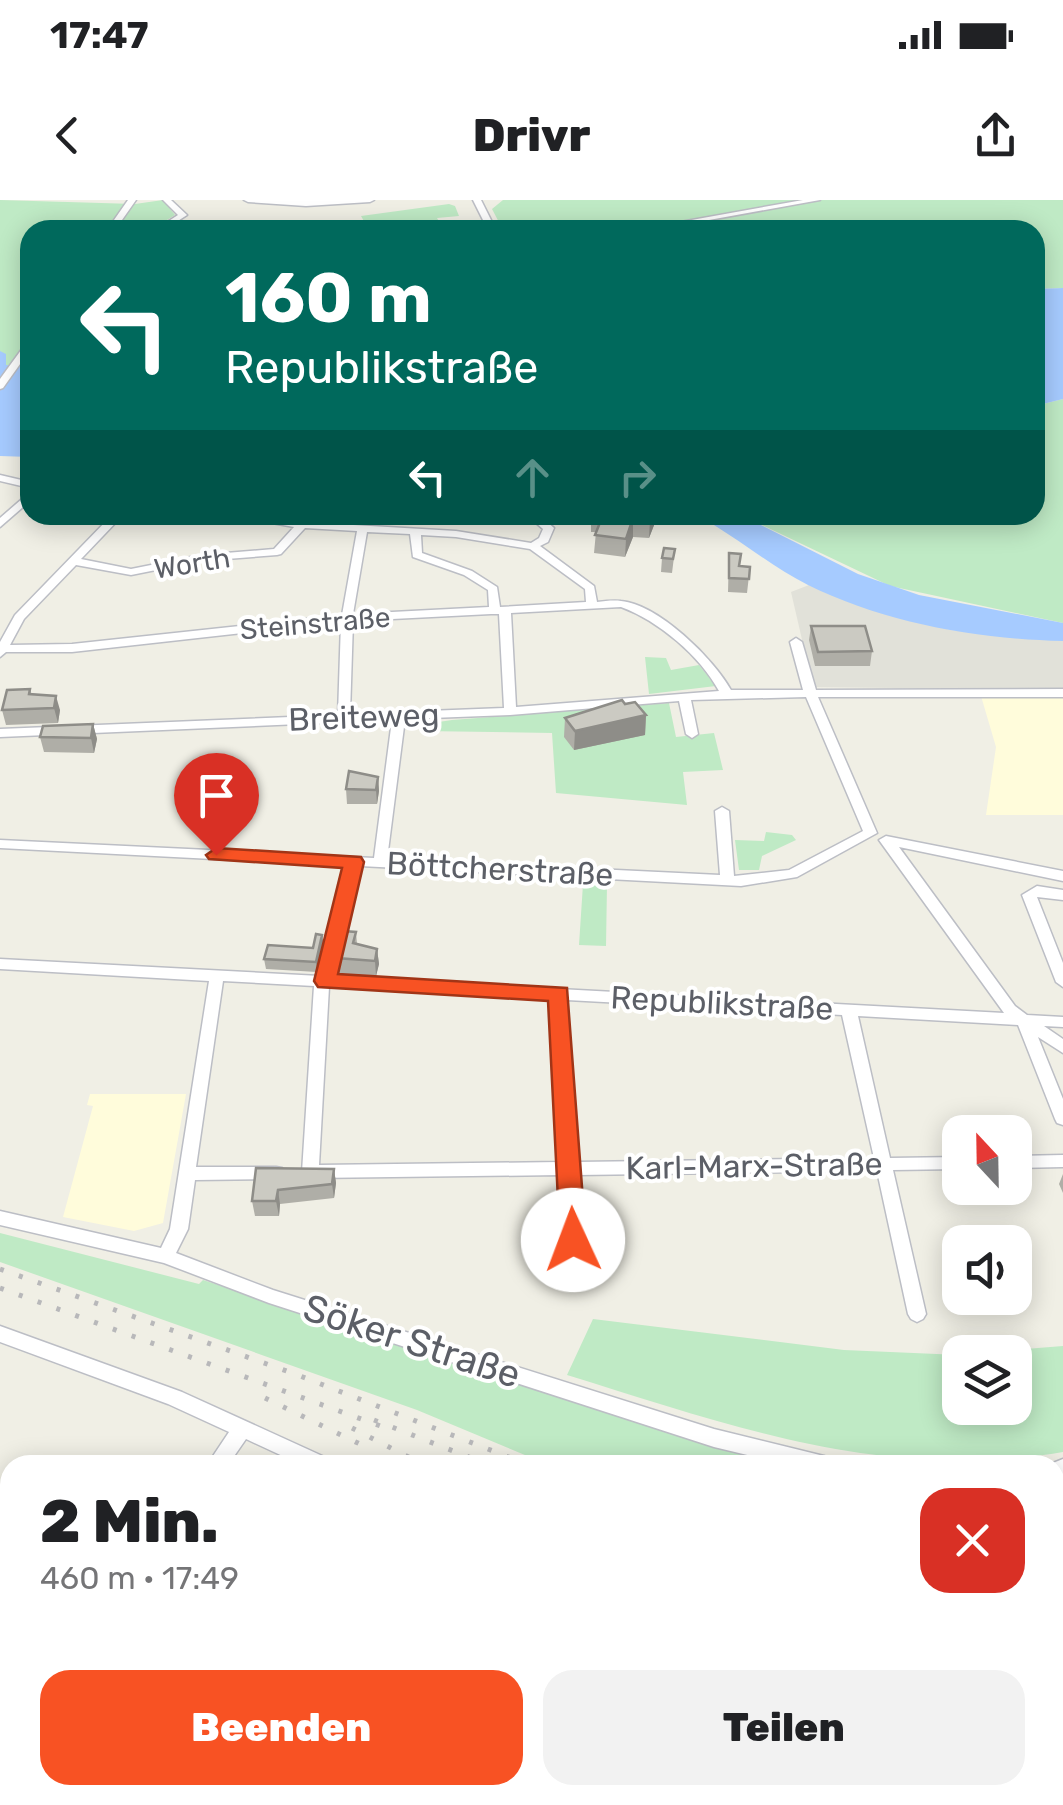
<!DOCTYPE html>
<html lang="de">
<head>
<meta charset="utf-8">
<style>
	:root { --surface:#fff; --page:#f2f2f2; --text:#202124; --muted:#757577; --accent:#f85223 }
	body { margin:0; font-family:Rubik,sans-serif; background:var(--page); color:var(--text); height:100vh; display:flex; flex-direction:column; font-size:38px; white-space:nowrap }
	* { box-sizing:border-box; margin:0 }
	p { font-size:32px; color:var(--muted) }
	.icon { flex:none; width:55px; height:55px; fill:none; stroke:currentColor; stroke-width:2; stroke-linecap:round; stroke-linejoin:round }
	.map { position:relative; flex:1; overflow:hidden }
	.side { position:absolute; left:0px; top:1255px; width:1065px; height:350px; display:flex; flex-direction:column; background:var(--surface); border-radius:30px 30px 0 0; box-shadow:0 5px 25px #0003 }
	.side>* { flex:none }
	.top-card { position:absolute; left:20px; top:20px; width:1025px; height:305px; border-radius:30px; box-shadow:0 5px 25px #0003; background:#00695c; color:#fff; overflow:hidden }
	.needle { width:65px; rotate:338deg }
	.controls { position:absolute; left:942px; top:915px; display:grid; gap:20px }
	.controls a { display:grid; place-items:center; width:90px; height:90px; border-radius:20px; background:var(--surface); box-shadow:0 5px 25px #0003; font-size:50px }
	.pin { position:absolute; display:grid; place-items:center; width:85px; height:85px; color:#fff; margin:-102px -42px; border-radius:50% 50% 50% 0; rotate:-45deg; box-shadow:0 0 10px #0007 }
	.pin .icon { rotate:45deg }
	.me { position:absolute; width:110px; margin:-55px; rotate:358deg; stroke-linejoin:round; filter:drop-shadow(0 0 8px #0008) }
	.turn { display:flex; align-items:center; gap:35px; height:210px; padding:0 40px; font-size:45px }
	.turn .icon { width:130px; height:130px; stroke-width:2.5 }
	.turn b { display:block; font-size:70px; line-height:85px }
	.lanes { display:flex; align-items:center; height:95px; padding:0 40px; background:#0003; justify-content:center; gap:50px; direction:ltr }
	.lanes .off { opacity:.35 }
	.round { display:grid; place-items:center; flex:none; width:105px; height:105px; border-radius:30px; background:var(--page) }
	.overview { display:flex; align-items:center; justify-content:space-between; height:170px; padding:0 40px }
	h1 { font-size:60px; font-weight:800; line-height:75px }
	.primary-button { display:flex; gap:20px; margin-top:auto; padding:20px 40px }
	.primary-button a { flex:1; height:115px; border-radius:30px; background:var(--accent); color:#fff; font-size:40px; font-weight:800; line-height:115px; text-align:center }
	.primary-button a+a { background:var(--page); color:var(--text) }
	.status { display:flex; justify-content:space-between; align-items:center; height:70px; padding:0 50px; background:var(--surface); direction:ltr }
	.status svg { height:28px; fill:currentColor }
	header { display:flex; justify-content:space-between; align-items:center; height:130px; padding:0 40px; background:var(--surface); font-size:45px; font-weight:800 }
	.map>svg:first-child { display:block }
	.commercial { fill:#fffcdb }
	.industrial { fill:#e1e1d9 }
	.green { fill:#bfeac5 }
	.water { fill:#a6cbff }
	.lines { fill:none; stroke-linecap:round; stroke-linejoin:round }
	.minor-casing { stroke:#bcbec5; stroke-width:3 }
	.minor { fill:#fff; fill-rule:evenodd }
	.rail { stroke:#b8b8ba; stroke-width:5; stroke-dasharray:4 16; stroke-linecap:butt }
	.wall { fill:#afaea7 }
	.shaded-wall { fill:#8e8d88 }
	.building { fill:#cbcac2; stroke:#8e8d88; stroke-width:2.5 }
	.route { fill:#f85223; stroke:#a13517; stroke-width:2.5 }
	.labels { text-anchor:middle; stroke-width:8; stroke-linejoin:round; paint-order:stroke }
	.far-street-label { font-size:28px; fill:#5c5f67; stroke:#fff }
	.street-label { font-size:32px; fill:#5c5f67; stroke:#fff }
	.near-street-label { font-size:38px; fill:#5c5f67; stroke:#fff }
</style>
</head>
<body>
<div class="status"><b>17:47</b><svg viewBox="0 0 49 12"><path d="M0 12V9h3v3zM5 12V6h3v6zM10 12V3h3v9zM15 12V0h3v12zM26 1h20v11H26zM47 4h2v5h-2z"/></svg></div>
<header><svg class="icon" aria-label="back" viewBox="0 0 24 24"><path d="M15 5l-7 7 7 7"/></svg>Drivr<svg class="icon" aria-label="share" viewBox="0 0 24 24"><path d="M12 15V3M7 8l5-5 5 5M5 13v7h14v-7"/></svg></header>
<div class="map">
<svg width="1063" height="1605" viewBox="0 0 1063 1605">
	<rect width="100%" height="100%" fill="#f0efe5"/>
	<path class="commercial" d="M981 496 1063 497V615H986L996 547Z
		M90 894H186L163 1023 134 1031 63 1017 93 906 87 905Z"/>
	<path class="industrial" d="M809 385 950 430 1063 441V490L813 487 791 392Z"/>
	<path class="green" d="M0 0 135 4 163 0 175 15 154 28 168 30H30V159L23 166 5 165 0 151Z
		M503 0H1063V88L1035 89V30H503L492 9Z
		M449 4 455 6 459 16 437 18 444 30H369L361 16Z
		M1063 199V423L890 386 741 315H1035V206Z
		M645 457 666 458 671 470 699 465 716 486 649 494Z
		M669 503 676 537 714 533 723 570 683 572 687 605 556 593 552 533 421 531 425 524 452 520Z
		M766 632 792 635 796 640 762 656 759 670H739L735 640 764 641Z
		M583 684 607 685 606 746 579 745Z
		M0 1033 199 1084 203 1080 780 1265H549L417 1210 0 1062Z
		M593 1119 844 1150 960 1155V1208H1015V1152H990L1063 1146V1252C885 1282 735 1227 567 1175Z
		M1063 1280V1480L1055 1477V1281Z
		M1055 1537 1063 1541V1605H996L984 1595H1055Z"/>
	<path class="water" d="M1063 88V199L1035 206V89Z
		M0 151 6 154V165L23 166 30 159V257L0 256Z
		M696 315H741L858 374 919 395 1063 423V441C977 439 885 423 808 385 768 365 735 335 696 315Z"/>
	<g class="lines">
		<g class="minor-casing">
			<path id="minor" d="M128 0H136L115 30H107Z
				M163 0H171L187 15 164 30H155L178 15Z
				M244 0H374L370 2 306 6 248 2Z
				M473 0H481L496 30H488Z
				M803 0H820L654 30H636Z
				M30 141V150L3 188 0 189V179L27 142Z
				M0 275 30 282V288L0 281Z
				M30 292V301L0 327V318Z
				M112 315H123L81 359 131 369 201 355 274 349 294 327 244 318 239 315H262L302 322 456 331 531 343 539 338 543 329 527 315H539L554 328 548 342 540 346 594 386 597 402C605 401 614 400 621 401 658 404 714 459 731 490H803L790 442 796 438 802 442 816 490 1063 489V497H818L877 633 797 677 741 686 360 666 334 777 1004 813 879 640 886 636 1063 671V681L899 647 1015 806 1027 815 1063 817V827L1044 826 1063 839V853L1038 837 1063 899V925L1057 923 1055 919 1018 825 858 816 890 958 960 957V969L893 970 926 1114 923 1119 917 1122 911 1119 908 1114 877 971 578 975 582 1040 579 1045 573 1047 567 1045 564 1040 561 975 314 978 304 977 302 972 314 786 223 781 196 967H276L282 968 284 973 282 978 276 979 195 980 188 1029 176 1053 273 1090 714 1229 824 1256 831 1259 834 1265H789L714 1247 269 1103 164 1063 0 1025V1011L161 1048 170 1029 209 781 0 769V759L320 776 346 666 0 648V640L374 658 392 520 0 537V529L338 515 341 422 72 452H6L0 457V442L15 415ZM305 328 357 331 342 415 72 444 10 445 24 419 76 365 131 375 201 361 277 355 281 354ZM367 332 410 334 413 357 464 375 488 390 489 407 353 414ZM421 335 456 337 530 349 585 389 586 402 500 407 497 387 472 371 422 353ZM621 407C659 421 700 456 719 491L516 507 511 413ZM491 414H499L504 508 350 514 353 421ZM806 497 863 631 789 670 734 676 729 611 722 607 715 611 720 675 387 659 405 519 510 515 679 501 686 534 692 538 698 534 691 500ZM329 787 552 799 560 962 319 965ZM567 800 842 815 874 958 577 962Z
				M1037 686 1063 690V700L1037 697 1063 763V787L1056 782 1022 695Z
				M1063 955V967L1015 968V956Z
				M0 1126 182 1192 329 1259 332 1265H302L246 1239 228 1265H207L229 1232 168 1204 0 1142Z
				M1063 1259V1277L1055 1279V1265H1048Z
				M172 1595H194V1605H172Z
				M389 1595H411L412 1605H390Z
				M885 1595H913L918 1605H890Z"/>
		</g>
		<use href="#minor" class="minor"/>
		<path class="rail" d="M0 1069 295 1174 529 1265
			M0 1088 386 1228
			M265 1198 364 1246
			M374 1220 489 1265
			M352 1228 424 1265
			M1055 1500 1063 1503
			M952 1595 964 1605"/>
	</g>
	<path class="wall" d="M586 315H658L649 338 633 337 625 357 594 353 596 332H591V322L586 320Z
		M675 349 672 373 661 372 662 358Z
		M729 353 739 366 750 367 747 393 728 392Z
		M811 426 872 451 870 466H815L809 440Z
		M30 489 32 495 60 510 58 523 6 525 2 510Z
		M625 504 646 515 645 535 574 550 564 537 565 518Z
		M93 524 97 539 94 553 44 552 40 537Z
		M378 577 379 591 377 604H347L346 589Z
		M356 732 357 744 377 749 379 764 376 776 339 774 337 758Z
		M324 745 317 772 266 769 264 759Z
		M256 968 334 969 336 983 334 998 280 1004 279 1016H255L252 1001Z
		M1063 974V993L1059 984Z"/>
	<path class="shaded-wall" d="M652 315H658L649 338 650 320Z
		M633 318V337L625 357 626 339Z
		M56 496 60 510 58 523 54 508Z
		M646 515 645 535 574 550 575 531Z
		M93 524 97 539 94 553 91 538Z
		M378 577 379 591 377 604 376 590Z
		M322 735 324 745 317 772 316 762Z
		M377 749 379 764 376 776 375 761Z
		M334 969 336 983 334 998 332 984Z
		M278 990 280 1004 279 1016 276 1001Z"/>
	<path class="building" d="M603 315H652L650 320 633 318 626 339 595 335Z
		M664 348 675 349 673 359 662 358Z
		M729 353 741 354 739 366 750 367 749 379 729 378Z
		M811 426H865L872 451 818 452Z
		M30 489 29 494 56 496 54 508 2 510 7 490Z
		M622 500 625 504 635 502 646 515 575 531 565 518Z
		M93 524 91 538 40 537 43 526Z
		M349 571 378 577 376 590 346 589Z
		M343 731 356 732 353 743 377 749 375 761 337 758Z
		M316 734 322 735 316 762 264 759 268 745 313 748Z
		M256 968 334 969 332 984 278 990 276 1001H252Z"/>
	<path class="route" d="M216 648 361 657 364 662 338 774 567 788 586 1040 582 1047H564L560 1040 548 801 318 787 314 781 342 668 209 659 206 655Z"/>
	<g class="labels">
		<g class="far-street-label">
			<text transform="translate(192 363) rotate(-9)" y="10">Worth</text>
			<text transform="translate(315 423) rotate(-5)" y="10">Steinstraße</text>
		</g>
		<g class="street-label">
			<text transform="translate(364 517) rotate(-2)" y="11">Breiteweg</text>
			<text transform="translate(500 669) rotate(3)" y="11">Böttcherstraße</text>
			<text transform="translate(722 803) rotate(3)" y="11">Republikstraße</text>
			<text transform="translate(754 966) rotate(-1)" y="11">Karl-Marx-Straße</text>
		</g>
		<g class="near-street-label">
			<text transform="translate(412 1141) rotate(18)" y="13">Söker Straße</text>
		</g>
	</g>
</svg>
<div class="controls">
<a><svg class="needle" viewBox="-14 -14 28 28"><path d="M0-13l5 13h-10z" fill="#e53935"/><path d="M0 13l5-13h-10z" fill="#757577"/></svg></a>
<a><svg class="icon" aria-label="sound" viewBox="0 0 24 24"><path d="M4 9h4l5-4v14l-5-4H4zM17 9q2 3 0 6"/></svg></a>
<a><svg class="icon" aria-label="layers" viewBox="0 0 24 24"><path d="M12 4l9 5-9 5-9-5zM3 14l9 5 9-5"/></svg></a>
</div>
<div class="pin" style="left:216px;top:655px;background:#d93025"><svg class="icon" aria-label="arrive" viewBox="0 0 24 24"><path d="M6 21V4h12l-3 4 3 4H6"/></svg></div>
<svg class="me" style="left:573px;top:1040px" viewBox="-20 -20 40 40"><circle r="19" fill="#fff"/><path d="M0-13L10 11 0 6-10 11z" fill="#f85223"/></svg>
<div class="top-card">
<div class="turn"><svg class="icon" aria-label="left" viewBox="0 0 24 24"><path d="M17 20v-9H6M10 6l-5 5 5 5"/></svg><div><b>160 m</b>Republikstraße</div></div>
<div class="lanes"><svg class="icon" aria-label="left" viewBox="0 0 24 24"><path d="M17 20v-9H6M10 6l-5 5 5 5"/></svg><svg class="icon off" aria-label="ahead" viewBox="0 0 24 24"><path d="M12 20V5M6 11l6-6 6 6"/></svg><svg class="icon off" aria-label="right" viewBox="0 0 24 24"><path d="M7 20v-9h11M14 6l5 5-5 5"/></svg></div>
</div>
<section class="side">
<div class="overview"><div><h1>2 Min.</h1><p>460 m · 17:49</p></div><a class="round" style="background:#d93025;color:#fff"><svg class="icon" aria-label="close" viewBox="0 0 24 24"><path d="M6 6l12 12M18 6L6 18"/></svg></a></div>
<div class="primary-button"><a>Beenden</a><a>Teilen</a></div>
</section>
</div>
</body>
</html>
